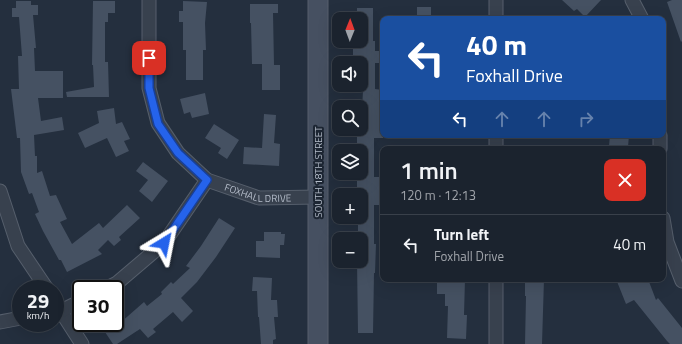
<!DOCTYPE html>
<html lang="en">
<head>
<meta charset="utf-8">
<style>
	:root { --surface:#1b232e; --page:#282f3a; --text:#f1f3f6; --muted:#a0a4aa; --line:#39404a }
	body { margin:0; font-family:"Titillium Web",sans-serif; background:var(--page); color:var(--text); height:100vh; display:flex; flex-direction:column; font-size:15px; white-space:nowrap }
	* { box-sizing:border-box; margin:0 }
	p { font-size:13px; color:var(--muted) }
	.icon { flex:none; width:22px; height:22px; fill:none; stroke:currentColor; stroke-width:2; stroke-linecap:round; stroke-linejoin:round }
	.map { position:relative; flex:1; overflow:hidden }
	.details { position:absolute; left:380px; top:146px; width:286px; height:136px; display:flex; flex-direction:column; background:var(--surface); border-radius:8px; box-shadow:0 4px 16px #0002,0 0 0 1px var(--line) }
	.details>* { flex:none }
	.hud { position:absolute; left:380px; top:16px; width:286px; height:122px; border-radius:8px; box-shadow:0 4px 16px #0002,0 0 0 1px var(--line); background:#1a4fa0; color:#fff; overflow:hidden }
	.needle { width:26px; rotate:1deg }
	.fabs { position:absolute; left:332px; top:12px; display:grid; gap:8px }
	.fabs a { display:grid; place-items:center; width:36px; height:36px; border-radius:8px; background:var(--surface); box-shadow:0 4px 16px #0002,0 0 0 1px var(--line); font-size:20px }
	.speed { position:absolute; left:12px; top:280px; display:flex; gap:8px; font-size:20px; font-weight:700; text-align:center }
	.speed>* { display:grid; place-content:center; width:52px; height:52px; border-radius:50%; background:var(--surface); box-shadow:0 4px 16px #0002,0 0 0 1px var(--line); line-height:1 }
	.speed small { font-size:10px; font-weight:400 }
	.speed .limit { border:2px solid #111; border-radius:6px; background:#fff; color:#111 }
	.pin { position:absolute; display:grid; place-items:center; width:34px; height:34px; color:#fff; margin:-17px; border-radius:8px; box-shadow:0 2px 6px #0006 }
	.me { position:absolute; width:44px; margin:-22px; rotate:35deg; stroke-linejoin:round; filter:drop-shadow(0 0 3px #0008) }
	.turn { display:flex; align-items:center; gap:14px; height:84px; padding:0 20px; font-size:18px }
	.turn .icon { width:52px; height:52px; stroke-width:2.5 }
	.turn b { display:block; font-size:28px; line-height:34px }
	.lanes { display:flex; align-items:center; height:38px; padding:0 20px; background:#0003; justify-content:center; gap:20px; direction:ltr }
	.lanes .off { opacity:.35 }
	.round { display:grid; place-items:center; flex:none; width:42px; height:42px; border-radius:8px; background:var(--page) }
	.head { display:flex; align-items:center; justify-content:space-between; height:68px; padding:0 20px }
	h1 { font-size:24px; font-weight:600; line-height:30px }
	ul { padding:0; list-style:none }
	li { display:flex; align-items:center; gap:12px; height:60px; padding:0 20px; border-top:1px solid var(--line) }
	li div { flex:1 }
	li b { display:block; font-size:15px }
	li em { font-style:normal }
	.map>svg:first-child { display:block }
	.building { fill:#455162 }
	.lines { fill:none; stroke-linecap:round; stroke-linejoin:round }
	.minor-casing { stroke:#565f6c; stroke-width:15 }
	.secondary-casing { stroke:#565f6c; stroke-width:21 }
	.minor { stroke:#38414e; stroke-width:13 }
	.secondary { stroke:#465061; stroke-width:19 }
	.route-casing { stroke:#184099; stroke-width:10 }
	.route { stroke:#2563eb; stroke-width:7 }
	.labels { text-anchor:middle; stroke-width:4; stroke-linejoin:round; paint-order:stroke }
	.street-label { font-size:10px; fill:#b4bcc9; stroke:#1d2633 }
</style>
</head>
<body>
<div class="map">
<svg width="682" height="344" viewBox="0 0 682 344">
	<rect width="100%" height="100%" fill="#242f3e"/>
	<path class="building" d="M562 0H601L585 17 577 9 574 11Z
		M672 0H682V41L681 42 667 2Z
		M16 1H31V5H38V15H33L36 48H34L35 71H63V98H38L41 121 62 117 64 130 34 135 35 156H37V173L42 171 50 196 56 195 67 219 60 222 72 244 99 223 103 228 127 205 140 218 119 237 121 240 114 246 108 240 98 250 102 254 67 272 61 260H59L43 231 35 214 39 212 32 193 29 194 21 172 20 138H17L11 89H19L18 56H22L19 17H12V8H16Z
		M93 1H115V13H108V22H105V62H108L109 97H67L66 92 94 87 93 65H92Z
		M183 1 207 2 205 23 206 50H203V80H186V50H183V22H179V11H183Z
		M250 4H278V13H273L274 65H280V90H262V64H252L251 23H250Z
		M417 7H431V19H417Z
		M357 8H373V41H375V51H381V63H375V89L383 90V138H374V177H381V187H383V205H374V244H376L375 273H374L373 333H358L357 261H361V232H358V217H361V195H357V177H361V151H357V129H361V111H362L364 69H361V63H353V41H361V19H357Z
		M205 93 209 114 192 118 190 112 184 114 180 99Z
		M114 108 116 124 122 122 130 139 124 141 129 151 116 157 107 138 85 148 78 133 99 123 97 111Z
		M264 114 276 115 274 143 280 144 279 166 243 164 244 147 262 148Z
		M214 124 239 140 227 159 218 153 221 148 205 138Z
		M610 135H629L628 147 609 146Z
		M143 162 168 181 152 202 139 191 148 180 136 171Z
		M219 218 235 228 216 257 197 282 181 298 193 311 182 322 173 312 153 329 156 332 148 338 140 329 117 344H113L99 323H120L144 302 147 306 162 294 161 292 171 282 173 284 190 268 186 266 201 246Z
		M264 232H281V234H285L284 245H280V258L256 257V241H264Z
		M253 277 272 278 271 300H277L278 317H274L276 339 273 340V344H261L259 317H258L257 291H252Z
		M437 279H465L464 315H467L466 339 447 338 448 306H445V294H437Z
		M525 279H544L542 344H525L526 296H525Z
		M616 279H648L656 300 658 298 682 328V344H670L667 341 634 300 626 304Z"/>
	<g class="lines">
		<g class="minor-casing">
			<g id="minor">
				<path id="s1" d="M149 0V88L158 123 178 153 207 180 259 198 318 197"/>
				<path d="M632 0 642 19"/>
				<path d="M496 19V0"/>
				<path d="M660 135V149"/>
				<path d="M496 149V135"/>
				<path d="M0 191 18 246 47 289"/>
				<path d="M663 218 667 242 682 281"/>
				<path d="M105 289 117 283 164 243 207 180"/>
				<path d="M55 302 82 344"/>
				<path d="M55 312 61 311 81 301"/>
				<path d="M0 322 21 318"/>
				<path d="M496 344V279"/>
			</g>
		</g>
		<g class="secondary-casing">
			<path id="secondary" d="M318 0V344"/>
		</g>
		<use href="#minor" class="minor"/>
		<use href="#secondary" class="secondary"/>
	</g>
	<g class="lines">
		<g class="route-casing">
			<path id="route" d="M149 58V88L158 124 178 153 207 180 164 243"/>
		</g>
		<use href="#route" class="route"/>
	</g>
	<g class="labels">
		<g class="street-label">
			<text transform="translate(318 172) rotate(-90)" y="4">SOUTH 18TH STREET</text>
			<text dy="4" stroke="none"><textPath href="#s1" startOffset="253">FOXHALL DRIVE</textPath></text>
		</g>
	</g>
</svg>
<div class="fabs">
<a><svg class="needle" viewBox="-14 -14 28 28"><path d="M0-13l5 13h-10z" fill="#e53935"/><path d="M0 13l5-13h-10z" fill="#a0a4aa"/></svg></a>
<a><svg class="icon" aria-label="sound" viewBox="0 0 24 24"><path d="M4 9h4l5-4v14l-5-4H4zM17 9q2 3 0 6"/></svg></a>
<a><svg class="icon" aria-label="search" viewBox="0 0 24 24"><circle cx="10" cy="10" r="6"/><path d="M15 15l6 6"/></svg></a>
<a><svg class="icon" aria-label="layers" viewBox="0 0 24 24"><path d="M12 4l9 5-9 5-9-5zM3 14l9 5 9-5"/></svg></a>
<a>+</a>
<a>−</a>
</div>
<div class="speed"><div>29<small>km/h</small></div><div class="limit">30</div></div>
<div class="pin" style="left:149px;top:58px;background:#d93025"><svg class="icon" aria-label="arrive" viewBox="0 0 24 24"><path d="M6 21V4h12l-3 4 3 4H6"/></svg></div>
<svg class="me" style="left:164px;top:243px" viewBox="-20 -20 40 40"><path d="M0-17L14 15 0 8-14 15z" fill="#2563eb" stroke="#fff" stroke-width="4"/></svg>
<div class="hud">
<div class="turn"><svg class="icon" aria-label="left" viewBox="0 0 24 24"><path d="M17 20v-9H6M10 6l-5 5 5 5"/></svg><div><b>40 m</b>Foxhall Drive</div></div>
<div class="lanes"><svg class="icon" aria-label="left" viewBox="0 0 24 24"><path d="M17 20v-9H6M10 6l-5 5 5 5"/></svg><svg class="icon off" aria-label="ahead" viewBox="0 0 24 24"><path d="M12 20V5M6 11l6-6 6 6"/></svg><svg class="icon off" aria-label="ahead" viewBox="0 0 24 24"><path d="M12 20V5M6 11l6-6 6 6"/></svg><svg class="icon off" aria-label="right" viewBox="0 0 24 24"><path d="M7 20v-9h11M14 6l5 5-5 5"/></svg></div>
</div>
<section class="details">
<div class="head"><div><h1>1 min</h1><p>120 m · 12:13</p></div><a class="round" style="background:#d93025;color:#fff"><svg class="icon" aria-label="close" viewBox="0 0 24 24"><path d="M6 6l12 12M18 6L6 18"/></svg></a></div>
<ul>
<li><svg class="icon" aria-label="left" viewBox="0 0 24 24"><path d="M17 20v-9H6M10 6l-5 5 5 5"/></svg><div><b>Turn left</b><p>Foxhall Drive</p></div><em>40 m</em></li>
</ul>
</section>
</div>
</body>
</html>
